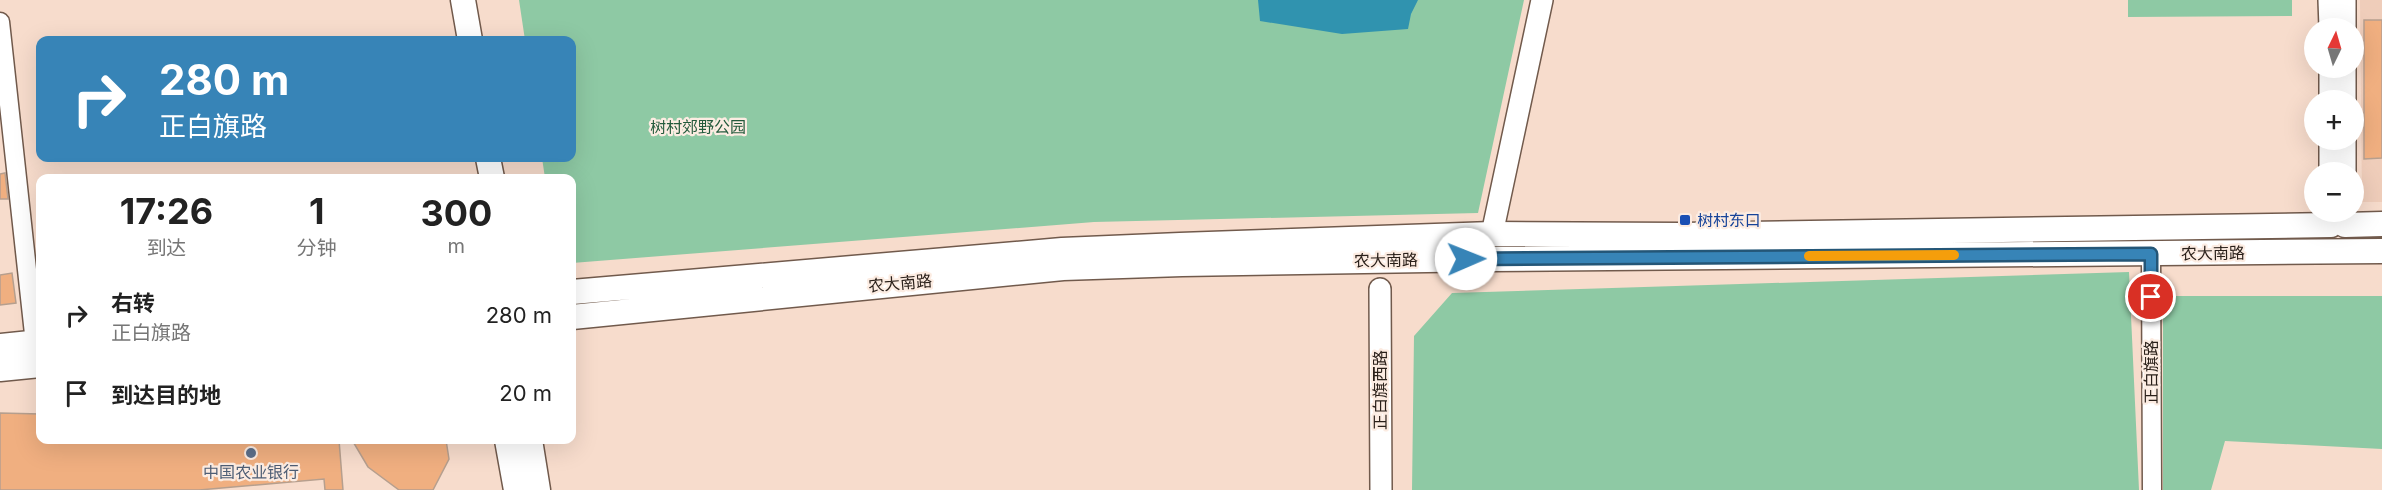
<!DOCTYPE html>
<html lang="zh">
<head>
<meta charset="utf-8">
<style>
	:root { --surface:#fff; --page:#f2f2f2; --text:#222; --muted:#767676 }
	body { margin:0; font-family:Inter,"Noto Sans SC",sans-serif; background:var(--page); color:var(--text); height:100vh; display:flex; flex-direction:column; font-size:22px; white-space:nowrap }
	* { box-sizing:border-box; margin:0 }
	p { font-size:20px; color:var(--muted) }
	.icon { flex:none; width:33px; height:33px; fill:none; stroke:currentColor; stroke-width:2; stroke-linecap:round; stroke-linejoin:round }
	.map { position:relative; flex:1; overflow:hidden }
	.panel { position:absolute; left:36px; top:174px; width:540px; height:270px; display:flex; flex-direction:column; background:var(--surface); border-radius:12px; box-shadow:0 6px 24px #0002 }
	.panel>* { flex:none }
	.guide { position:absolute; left:36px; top:36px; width:540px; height:126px; border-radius:12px; box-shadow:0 6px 24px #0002; background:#3784b7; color:#fff; overflow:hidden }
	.needle { width:39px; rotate:5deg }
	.controls { position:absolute; left:2304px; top:18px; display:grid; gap:12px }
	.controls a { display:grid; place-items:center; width:60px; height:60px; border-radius:50%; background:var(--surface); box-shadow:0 6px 24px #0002; font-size:30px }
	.pin { position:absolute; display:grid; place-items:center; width:51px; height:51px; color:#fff; margin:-26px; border:3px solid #fff; border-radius:50%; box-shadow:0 2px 6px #0007 }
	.me { position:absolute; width:66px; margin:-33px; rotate:89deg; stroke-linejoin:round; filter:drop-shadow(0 0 4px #0008) }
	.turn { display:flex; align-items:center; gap:21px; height:126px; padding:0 24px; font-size:27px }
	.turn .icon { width:78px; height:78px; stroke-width:2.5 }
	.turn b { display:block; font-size:42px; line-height:51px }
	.eta { display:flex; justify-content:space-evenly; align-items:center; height:102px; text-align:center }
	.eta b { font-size:36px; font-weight:700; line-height:42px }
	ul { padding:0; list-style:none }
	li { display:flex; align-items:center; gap:18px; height:78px; padding:0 24px }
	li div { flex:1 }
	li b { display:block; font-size:22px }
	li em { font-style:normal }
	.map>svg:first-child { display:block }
	.built { fill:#efcdba }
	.green { fill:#8ec9a4 }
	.water { fill:#3093af }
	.building { fill:#f0af80; stroke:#b69f8e; stroke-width:1.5 }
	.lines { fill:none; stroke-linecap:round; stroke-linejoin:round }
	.minor-casing { stroke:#715a4c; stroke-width:21 }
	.tertiary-casing { stroke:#715a4c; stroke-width:24 }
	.secondary-casing { stroke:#715a4c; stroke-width:27 }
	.minor { stroke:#fff; stroke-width:18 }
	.tertiary { stroke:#fff; stroke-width:21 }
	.secondary { stroke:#fff; stroke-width:24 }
	.route-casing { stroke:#245677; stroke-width:15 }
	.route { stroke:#3784b7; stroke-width:10 }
	.slow { stroke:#f59e0b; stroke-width:10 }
	.transit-dot { fill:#1a4fb4; stroke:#fcece2; stroke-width:2 }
	.service-dot { fill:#5c6f8a; stroke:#fcece2; stroke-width:2 }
	.labels { text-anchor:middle; stroke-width:4.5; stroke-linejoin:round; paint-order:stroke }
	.park-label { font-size:16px; fill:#235a3c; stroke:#fcece2 }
	.transit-label { font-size:16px; fill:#164399; stroke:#fcece2; text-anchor:start }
	.street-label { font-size:16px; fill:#2a201a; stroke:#fcece2 }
	.service-label { font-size:16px; fill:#4e5e75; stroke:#fcece2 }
</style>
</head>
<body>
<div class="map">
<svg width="2382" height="490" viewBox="0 0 2382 490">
	<rect width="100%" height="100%" fill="#f7dccc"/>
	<path class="built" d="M2360 0H2382V202H2362Z"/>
	<path class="green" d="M519 0H1524L1478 213 1094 222 572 263V178H545L542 158H572V40H525Z
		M2128 0H2292V16L2128 17Z
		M2129 272 2139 490H1412L1414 336 1452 293Z
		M2173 296H2382V449L2225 441 2211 490H2163V314Z"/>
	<path class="water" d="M1258 0H1418L1411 14 1408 29 1342 34 1260 21Z"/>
	<path class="building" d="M2364 20H2382V158L2364 159Z
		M5 173 8 199H0V174Z
		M12 273 16 303 0 305V275Z
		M0 413 40 414V440H47V442L72 440H339L343 490H325L324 479 199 490H0Z
		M352 440H446L449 459 433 490H399L368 467Z"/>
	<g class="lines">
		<g class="minor-casing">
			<path id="minor" d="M0 22 35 343
				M2151 254 2152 490"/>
		</g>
		<g class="tertiary-casing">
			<path id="tertiary" d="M2329 0 2330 28
				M2345 0V28
				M2330 68V100
				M2345 68V100
				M2330 140V172
				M2345 140V172
				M1492 234 1542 0
				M1380 289 1381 490"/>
		</g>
		<g class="secondary-casing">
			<path id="secondary" d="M463 0 470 40
				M488 158 492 178
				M2345 225 2382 224
				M572 292 1062 250 1180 245 1492 234 1682 235 2331 225
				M572 317 1063 268 1182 264 1490 259 2382 251
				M0 346 40 342
				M0 369 40 365
				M507 440 516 490
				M530 440 538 490"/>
		</g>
		<use href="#minor" class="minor"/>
		<use href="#tertiary" class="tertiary"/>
		<use href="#secondary" class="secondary"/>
	</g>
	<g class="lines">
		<g class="route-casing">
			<path id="route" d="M1466 259 2151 254V297"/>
		</g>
		<use href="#route" class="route"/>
		<path class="slow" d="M1809 256 1954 255"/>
	</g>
	<rect class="transit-dot" x="1679" y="214" width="12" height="12" rx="3"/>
	<circle class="service-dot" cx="251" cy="453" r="6"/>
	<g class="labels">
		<g class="park-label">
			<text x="698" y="133">树村郊野公园</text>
		</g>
		<g class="transit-label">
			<text x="1697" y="226">树村东口</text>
		</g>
		<g class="street-label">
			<text transform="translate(2213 253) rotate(-1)" y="6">农大南路</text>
			<text transform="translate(1386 260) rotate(-1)" y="6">农大南路</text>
			<text transform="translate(900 283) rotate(-5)" y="6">农大南路</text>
			<text transform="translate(2151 372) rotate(-90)" y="6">正白旗路</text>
			<text transform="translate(1380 390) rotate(-90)" y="6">正白旗西路</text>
		</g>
		<g class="service-label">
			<text x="251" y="478">中国农业银行</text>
		</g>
	</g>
</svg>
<div class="controls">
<a><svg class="needle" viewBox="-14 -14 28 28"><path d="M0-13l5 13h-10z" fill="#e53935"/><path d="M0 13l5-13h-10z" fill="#767676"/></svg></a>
<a>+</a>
<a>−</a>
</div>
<div class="pin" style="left:2151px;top:297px;background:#d93025"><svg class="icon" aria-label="arrive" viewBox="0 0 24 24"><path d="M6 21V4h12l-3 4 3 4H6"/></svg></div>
<svg class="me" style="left:1466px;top:259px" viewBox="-20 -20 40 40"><circle r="19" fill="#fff"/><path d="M0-13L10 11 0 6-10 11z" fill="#3784b7"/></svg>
<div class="guide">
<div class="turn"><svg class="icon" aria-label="right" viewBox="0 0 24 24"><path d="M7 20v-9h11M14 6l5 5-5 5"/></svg><div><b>280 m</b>正白旗路</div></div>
</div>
<section class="panel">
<div class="eta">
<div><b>17:26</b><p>到达</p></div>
<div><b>1</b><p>分钟</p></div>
<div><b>300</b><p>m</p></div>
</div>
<ul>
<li><svg class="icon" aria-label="right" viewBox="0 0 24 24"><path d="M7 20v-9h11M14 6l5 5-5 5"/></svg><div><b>右转</b><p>正白旗路</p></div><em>280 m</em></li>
<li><svg class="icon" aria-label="arrive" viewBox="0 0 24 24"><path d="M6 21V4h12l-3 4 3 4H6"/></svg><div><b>到达目的地</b></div><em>20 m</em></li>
</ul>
</section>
</div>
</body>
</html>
